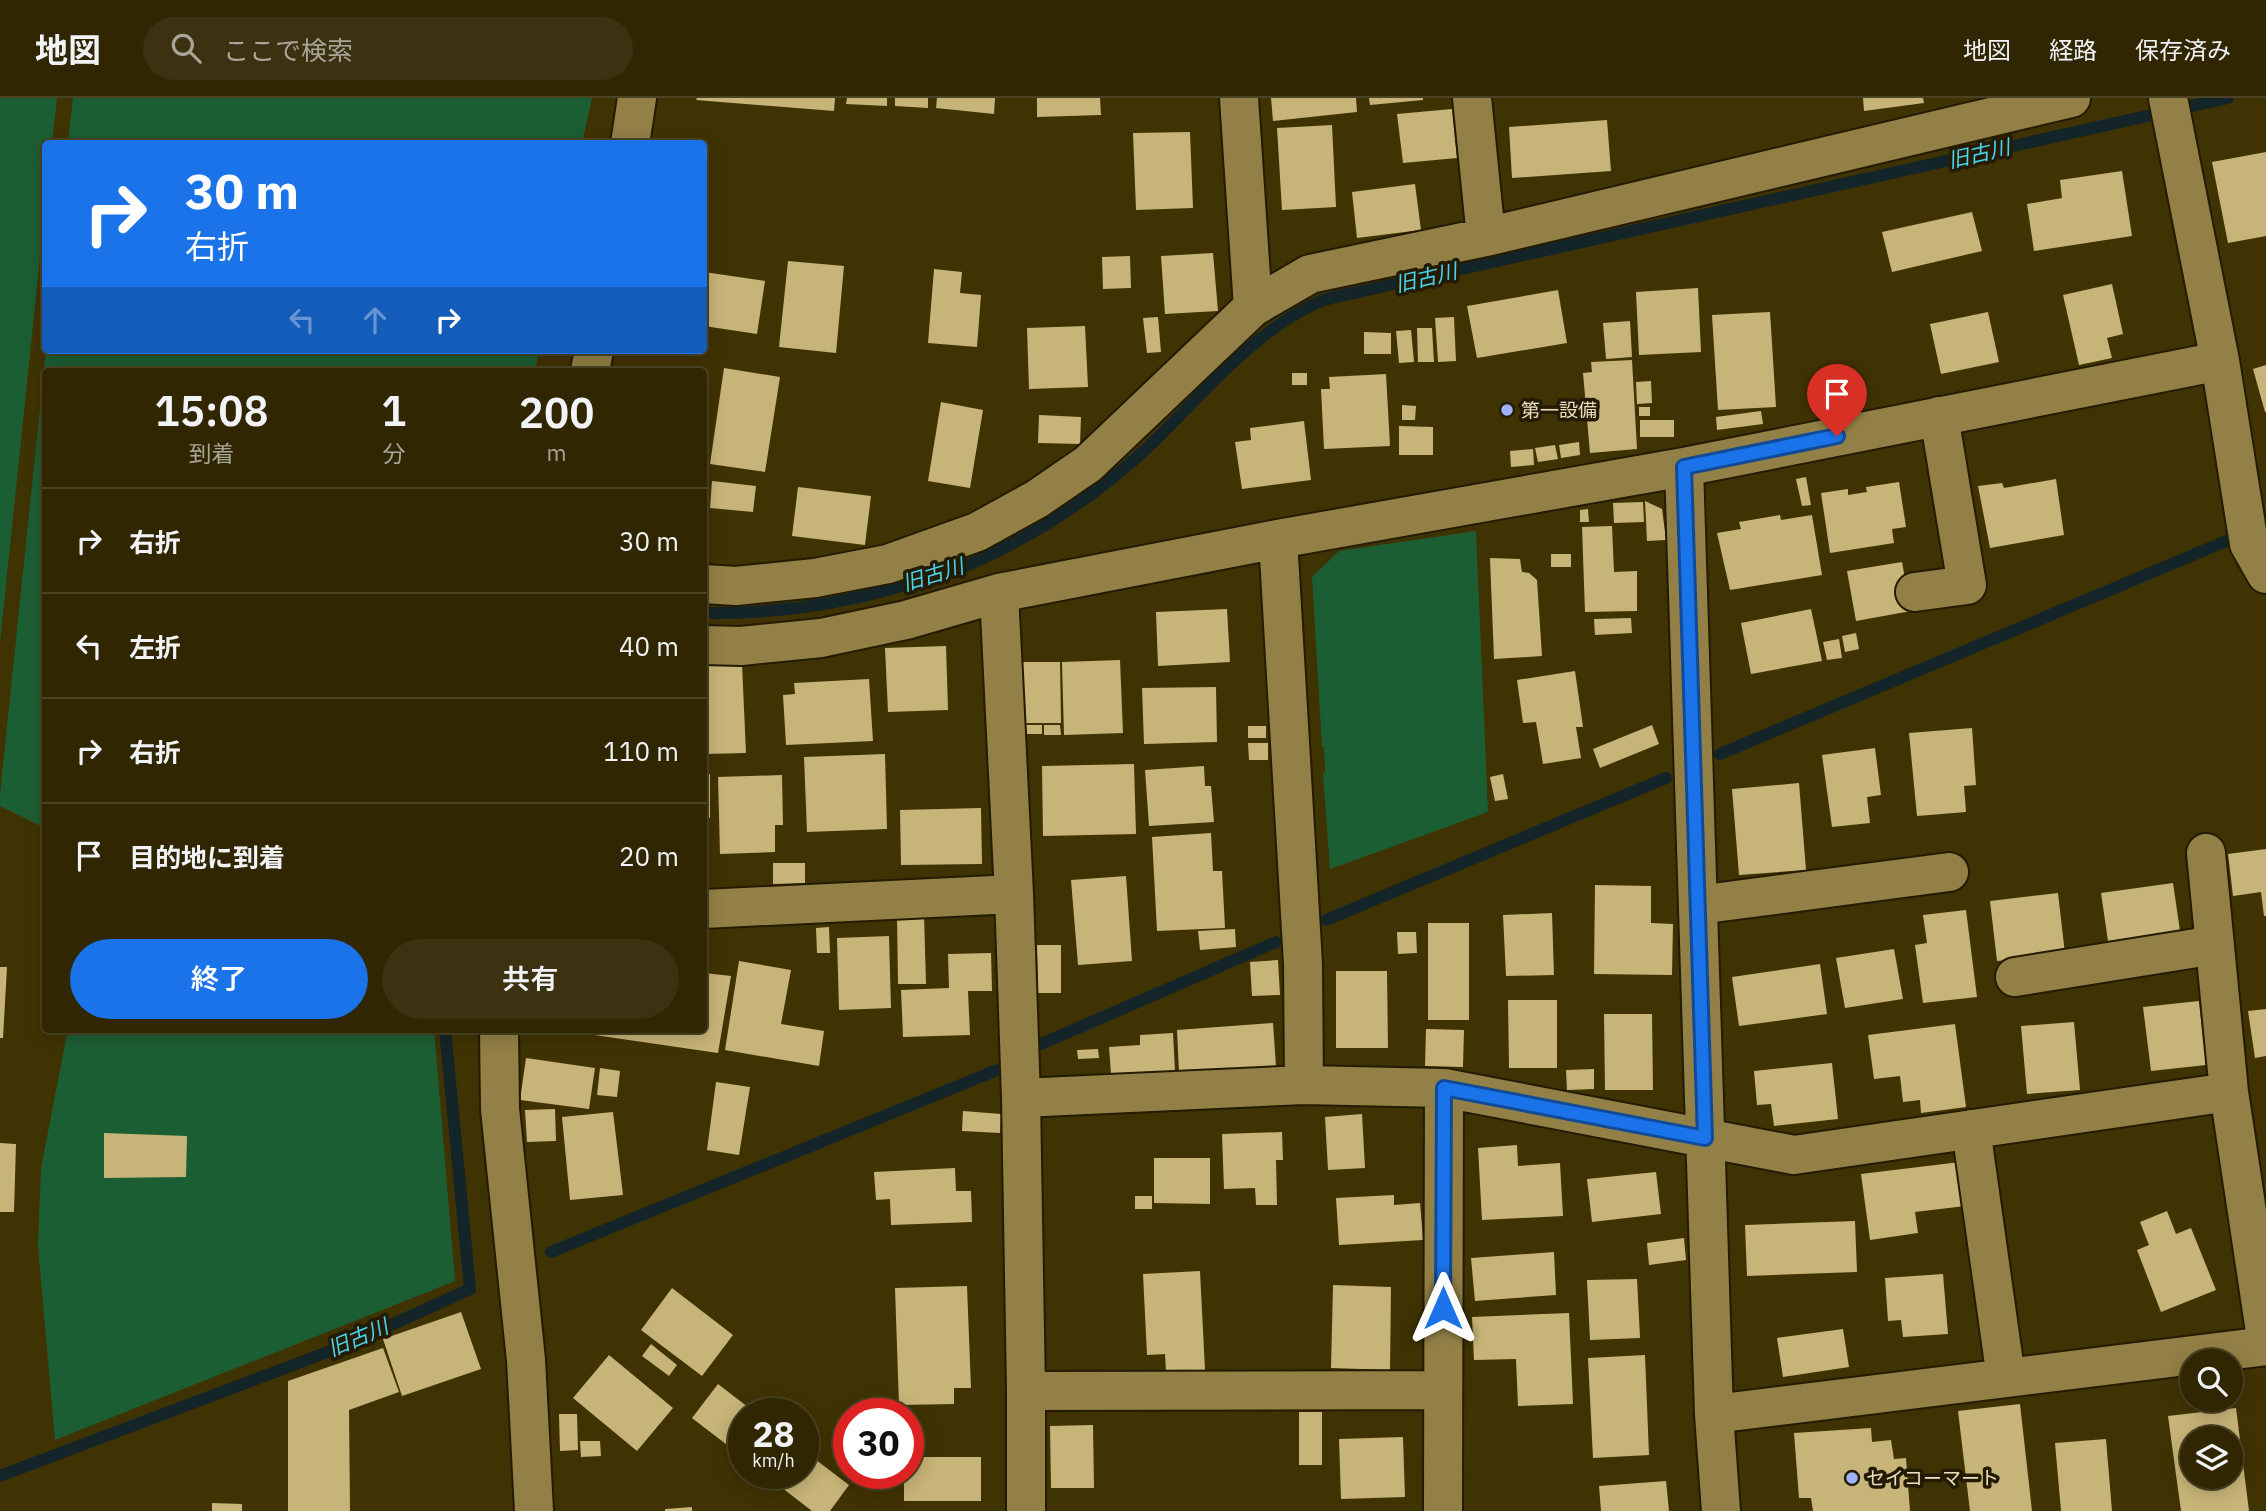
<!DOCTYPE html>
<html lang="ja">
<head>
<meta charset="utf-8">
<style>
	:root { --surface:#302602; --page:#3c3211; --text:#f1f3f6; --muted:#a8a599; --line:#4b4324; --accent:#1a73e8 }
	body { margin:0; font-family:"IBM Plex Sans","Noto Sans JP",sans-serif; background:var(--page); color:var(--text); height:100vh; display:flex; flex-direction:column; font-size:26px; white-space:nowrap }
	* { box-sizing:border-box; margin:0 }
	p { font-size:23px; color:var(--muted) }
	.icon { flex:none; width:38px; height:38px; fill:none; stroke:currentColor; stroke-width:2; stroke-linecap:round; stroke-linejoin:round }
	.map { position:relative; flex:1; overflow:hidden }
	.drawer { position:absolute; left:42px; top:270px; width:665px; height:665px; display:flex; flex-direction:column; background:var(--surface); border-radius:7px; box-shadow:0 4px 18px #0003,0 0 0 2px var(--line) }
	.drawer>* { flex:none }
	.hud { position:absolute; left:42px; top:42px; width:665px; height:214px; border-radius:7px; box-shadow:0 4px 18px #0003,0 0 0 2px var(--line); background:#1a73e8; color:#fff; overflow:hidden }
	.buttons { position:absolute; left:2180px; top:1251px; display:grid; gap:14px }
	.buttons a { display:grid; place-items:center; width:63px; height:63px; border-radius:50%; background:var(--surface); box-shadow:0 4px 18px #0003,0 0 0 2px var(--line); font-size:35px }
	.speed { position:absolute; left:728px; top:1300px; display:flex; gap:14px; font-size:35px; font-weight:700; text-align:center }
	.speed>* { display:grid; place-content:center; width:91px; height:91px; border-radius:50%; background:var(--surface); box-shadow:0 4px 18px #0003,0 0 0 2px var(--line); line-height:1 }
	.speed small { font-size:18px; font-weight:400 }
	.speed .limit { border:10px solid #d22; background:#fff; color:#111 }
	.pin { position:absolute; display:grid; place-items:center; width:60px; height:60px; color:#fff; margin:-72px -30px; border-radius:50% 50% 50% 0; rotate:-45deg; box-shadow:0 0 7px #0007 }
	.pin .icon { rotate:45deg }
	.me { position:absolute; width:77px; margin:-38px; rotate:0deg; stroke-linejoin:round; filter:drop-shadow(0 0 5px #0008) }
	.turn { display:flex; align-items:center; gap:24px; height:147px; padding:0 28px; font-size:32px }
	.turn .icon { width:91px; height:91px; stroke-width:2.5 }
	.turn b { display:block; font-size:49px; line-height:60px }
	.lanes { display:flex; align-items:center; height:66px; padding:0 28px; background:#0003; justify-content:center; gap:35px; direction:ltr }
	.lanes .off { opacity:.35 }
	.eta { display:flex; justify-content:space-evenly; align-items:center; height:119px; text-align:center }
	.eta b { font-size:42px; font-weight:600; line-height:49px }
	.primary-button { display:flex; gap:14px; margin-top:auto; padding:14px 28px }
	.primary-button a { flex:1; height:80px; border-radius:42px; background:var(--accent); color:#fff; font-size:28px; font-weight:600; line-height:80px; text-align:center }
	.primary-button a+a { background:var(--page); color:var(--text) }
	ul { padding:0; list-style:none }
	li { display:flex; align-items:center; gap:21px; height:105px; padding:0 28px; border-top:2px solid var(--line) }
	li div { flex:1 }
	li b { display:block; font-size:26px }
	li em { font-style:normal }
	header { display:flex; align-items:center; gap:42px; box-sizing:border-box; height:98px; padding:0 35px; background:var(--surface); border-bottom:2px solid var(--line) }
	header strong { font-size:33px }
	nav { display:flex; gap:38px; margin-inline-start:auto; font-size:24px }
	.search { width:490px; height:63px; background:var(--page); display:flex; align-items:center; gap:18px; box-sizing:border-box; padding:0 24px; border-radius:38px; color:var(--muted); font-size:26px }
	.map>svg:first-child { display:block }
	.green { fill:#1c5e34 }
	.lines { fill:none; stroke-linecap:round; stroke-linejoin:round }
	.stream { stroke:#142529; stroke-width:12 }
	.building { fill:#c7b478; fill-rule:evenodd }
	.minor-casing { stroke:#241b00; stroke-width:42 }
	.minor { stroke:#928046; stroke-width:38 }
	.route-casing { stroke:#114b97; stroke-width:18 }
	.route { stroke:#1a73e8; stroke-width:12 }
	.poi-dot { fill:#9fb3fd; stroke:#231b04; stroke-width:2.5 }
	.labels { text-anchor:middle; stroke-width:7; stroke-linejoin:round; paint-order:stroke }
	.poi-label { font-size:19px; fill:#e8dfc1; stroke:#231b04; text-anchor:start }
	.water-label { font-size:21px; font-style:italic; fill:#48d5ef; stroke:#231b04 }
</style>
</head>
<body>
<header>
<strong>地図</strong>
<div class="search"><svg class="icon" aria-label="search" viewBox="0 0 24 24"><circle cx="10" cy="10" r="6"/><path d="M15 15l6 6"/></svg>ここで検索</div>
<nav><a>地図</a><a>経路</a><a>保存済み</a></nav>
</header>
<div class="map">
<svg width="2266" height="1413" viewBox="0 0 2266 1413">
	<rect width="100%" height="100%" fill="#403303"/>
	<path class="green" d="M0 0H57L52 45 46 46 45 112 0 544Z
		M73 0H592L582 45H68Z
		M46 252H539L535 273H46L45 730 0 708V696Z
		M1476 433 1488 714 1330 771 1323 675H1325L1324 649 1322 648 1312 479 1339 453Z
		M68 931H434L455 1183 55 1342 38 1148 41 1070Z"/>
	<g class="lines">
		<path class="stream" d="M704 515C771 516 837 507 902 488 917 484 933 481 948 475 1017 449 1090 403 1145 352 1198 302 1245 241 1312 207 1327 199 1347 197 1363 193L2228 0
			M1720 656 2231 441
			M1326 822 1666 680
			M1041 946 1276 844
			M551 1154 997 972
			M0 1378 354 1244 470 1191 445 931"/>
	</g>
	<path class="building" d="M697 0H835L834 13 696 2Z
		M847 0H887V8L846 6Z
		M895 0H928V10L895 8Z
		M937 0H995L994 16 936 10Z
		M1037 0H1100L1101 17 1037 19Z
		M1271 0H1356L1357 14 1273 23Z
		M1369 0H1423V2L1370 7Z
		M1863 0H1923L1924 5 1864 13Z
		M1452 11 1457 60 1403 65 1397 16Z
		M1607 22 1611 73 1512 80 1509 29Z
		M1332 27 1336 109 1282 112 1277 30Z
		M1190 34 1193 110 1136 112 1133 35Z
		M2266 54V138L2228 145 2212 64Z
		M2122 73 2132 138 2034 153 2027 106 2062 100 2060 82Z
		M1415 86 1421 132 1357 140 1352 94Z
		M1972 114 1982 153 1892 174 1882 134Z
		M1213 155 1218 213 1165 216 1161 158Z
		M1130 158 1131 190 1103 191 1102 159Z
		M788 163 844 168 836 255 779 249Z
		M934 171 962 174 960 195 981 197 977 249 928 245Z
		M704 174 765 183 757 236 704 228Z
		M2112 186 2123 236 2107 240 2112 260 2079 267 2063 197Z
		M1698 190 1701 254 1639 257 1636 194Z
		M1558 192 1567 245 1477 260 1467 208Z
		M1770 214 1776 309 1718 312 1712 217Z
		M1988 214 1999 264 1941 276 1930 226Z
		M1158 219 1161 254 1147 255 1143 220Z
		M1454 219 1456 263 1438 264 1435 220Z
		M1630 223 1632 259 1606 261 1603 225Z
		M1085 228 1088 289 1029 291 1027 230Z
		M1417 230H1432L1434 264H1418Z
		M1411 232 1414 264 1399 265 1396 233Z
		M1364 234 1391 235V256H1364Z
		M1632 262 1637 351 1590 355 1583 275 1592 274 1591 264Z
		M2266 267V314H2265L2253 271Z
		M724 270 780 279 765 374 710 366Z
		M1292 275H1307V287H1292Z
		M1386 276 1390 348 1324 351 1321 291H1330L1329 279Z
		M1651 283 1652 305 1637 306 1636 284Z
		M941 304 983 312 970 390 928 383Z
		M1402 307 1416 308 1415 322H1402Z
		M1639 309H1650V318H1639Z
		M1761 313 1763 326 1717 332 1716 319Z
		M1039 317 1081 319 1080 346 1038 345Z
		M1640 322H1674V339H1640Z
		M1304 323 1311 382 1242 391 1235 344 1251 342 1250 330Z
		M1399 328 1433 329V357H1399Z
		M1579 344 1580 357 1561 360 1559 347Z
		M1555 347 1558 361 1538 364 1535 350Z
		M1533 351 1534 367 1511 369 1510 353Z
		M1806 379 1811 407 1802 408 1796 381Z
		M2056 381 2064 437 1990 450 1978 388 2002 385 2004 390Z
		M712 383 756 388 753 414 710 410Z
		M1899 384 1906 429 1892 431 1894 445 1830 455 1821 395 1848 391V397L1867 394 1866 389Z
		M798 389 871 398 865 447 792 438Z
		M1645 403 1662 411 1666 442 1647 443Z
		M1643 404 1644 424 1614 425 1613 405Z
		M1588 411 1589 424H1580V412Z
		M1780 417 1781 422 1812 417 1822 477 1730 492 1717 435 1741 431 1739 424Z
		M1612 428 1614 474 1637 473V513L1585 514 1582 429Z
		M1551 456H1571V469H1551Z
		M1490 460 1520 461 1522 474 1529 475 1537 482 1542 558 1494 561Z
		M1902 464 1911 513 1856 523 1847 473Z
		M1227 511 1230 564 1158 568 1156 514Z
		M1811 511 1822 563 1751 576 1741 525Z
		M1631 520 1632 535 1595 537 1594 521Z
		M1856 535 1859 551 1845 554 1842 538Z
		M1839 541 1842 560 1827 562 1823 544Z
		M946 548 948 612 888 614 885 550Z
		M1120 562 1123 635 1064 637 1062 564Z
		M1022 564H1060L1061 625H1022Z
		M742 566 746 655 704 656V568Z
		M1575 573 1583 629H1576L1581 660 1543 666 1536 624 1523 625 1517 582Z
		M869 581 873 643 786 647 783 597 795 596 794 585Z
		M1216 589 1217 644 1144 646 1142 590Z
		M1025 627H1042V636H1025Z
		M1044 627H1060L1061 637H1044Z
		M1652 627 1659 646 1600 670 1593 651Z
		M1248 628H1266V640H1248Z
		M1972 630 1976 687 1964 688 1966 714 1917 718 1909 635Z
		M1248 645H1268V662H1249Z
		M1875 650 1881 697 1867 699 1870 725 1832 729 1822 657Z
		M885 656 887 731 807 734 804 659Z
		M1134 666 1136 736 1043 738 1042 668Z
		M1204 668 1205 688H1211L1214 724 1149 728 1145 672Z
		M704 676H710V720H704Z
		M1503 676 1508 701 1495 703 1490 679Z
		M782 677 783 727H775V754L720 756 718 679Z
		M1799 685 1806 772 1739 777 1732 691Z
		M981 710 982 766 901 767 900 712Z
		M1211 735 1213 773H1222L1225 830 1157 833 1152 739Z
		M2266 751V818H2264L2261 794 2233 798 2228 756Z
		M773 765H805V785L773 786Z
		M1126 778 1132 863 1078 867 1071 782Z
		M2173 785 2180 833 2108 843 2101 795Z
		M1595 787 1651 788V825L1673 826 1672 877 1594 876Z
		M2058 795 2065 856 1997 863 1990 803Z
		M1966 812 1977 899 1923 905 1915 847 1927 845 1923 817Z
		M1552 815 1554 877 1506 878 1503 817Z
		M924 816 926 886H898L897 817Z
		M1428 825H1469V922H1428Z
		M829 829 830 855H817L816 830Z
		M1235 831 1236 849 1200 852 1198 833Z
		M1397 834H1416L1417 855 1398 856Z
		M889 838 891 910 839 912 837 840Z
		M1037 847H1061V895H1038Z
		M1894 851 1903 901 1845 910 1836 860Z
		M991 855 992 893H968L970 937 903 939 901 892 949 890 948 856Z
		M1278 862 1280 897 1252 898 1250 864Z
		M739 863 791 872 781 926 824 933 819 968 725 952Z
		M1820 866 1827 916 1739 928 1732 879Z
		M0 869H7L3 940H0Z
		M1336 873H1387L1388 950H1336Z
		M704 875 731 878 718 955 567 933 704 931Z
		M1508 902H1557V970H1509Z
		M2199 903 2206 967 2151 973 2143 909Z
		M2266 911V958L2255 960 2248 913Z
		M1604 916H1652L1653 992H1605Z
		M2074 924 2080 992 2027 996 2021 928Z
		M1273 925 1276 968 1179 974 1177 932Z
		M1955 926 1966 1009 1921 1015 1920 1002 1903 1004 1900 978 1874 981 1868 937Z
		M1426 931 1464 932 1463 969 1425 968Z
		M1173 935 1175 973 1111 976 1109 949 1140 947V937Z
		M1098 951 1099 960 1078 961 1077 952Z
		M526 960 595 970 589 1011 520 1002Z
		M1832 965 1838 1021 1774 1028 1771 1006 1757 1007 1754 973Z
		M600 970 620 973 617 999 597 997Z
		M1594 971V991L1567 992 1566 972Z
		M716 984 750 989 739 1057 707 1052Z
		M555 1011 556 1043 527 1044 525 1012Z
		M963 1013 1001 1016 1000 1035 962 1033Z
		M613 1014 623 1097 570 1102 562 1019Z
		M1362 1016 1365 1070 1328 1072 1325 1019Z
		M1282 1034 1283 1062H1276L1277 1107H1256L1255 1090 1224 1091 1222 1036Z
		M104 1035 187 1038 186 1079 104 1080Z
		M0 1045 16 1046 14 1114H0Z
		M1517 1047 1518 1068 1560 1065 1563 1118 1482 1122 1478 1050Z
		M1154 1060H1210V1106L1154 1105Z
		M1960 1064 1965 1108 1915 1114 1918 1135 1870 1142 1861 1076Z
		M955 1070 956 1093H971L972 1124 891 1127 890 1101 876 1102 874 1074Z
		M1656 1074 1661 1116 1592 1124 1587 1081Z
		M1394 1097V1107L1420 1105 1423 1142 1339 1147 1336 1100Z
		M1135 1098H1152V1111H1135Z
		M2167 1113 2176 1136 2191 1130 2216 1192 2161 1214 2137 1152 2149 1147 2140 1124Z
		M1855 1123 1857 1174 1747 1178 1745 1127Z
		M1684 1140 1686 1162 1649 1167 1647 1145Z
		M1554 1154 1556 1197 1475 1203 1471 1160Z
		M1200 1173 1205 1272 1166 1274 1165 1256 1147 1257 1143 1176Z
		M1943 1176 1948 1236 1903 1239 1901 1222 1888 1223 1885 1180Z
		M1637 1181 1640 1240 1590 1242 1587 1182Z
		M1333 1187 1391 1189 1390 1272 1331 1270Z
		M967 1188 971 1290H954V1306L899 1307 895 1190Z
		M672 1190 733 1237 702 1278 641 1232Z
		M461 1214 481 1271 402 1298 383 1241Z
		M1569 1215 1573 1306 1518 1308 1516 1261 1474 1262 1472 1219Z
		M1843 1231 1849 1269 1783 1279 1777 1240Z
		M651 1246 677 1267 669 1278 642 1258Z
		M383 1250 399 1294 349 1312 350 1413H288V1283Z
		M609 1257 673 1310 637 1353 573 1300Z
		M1645 1257 1649 1357 1593 1360 1588 1260Z
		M718 1286 757 1316H744V1360L692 1320Z
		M2020 1306 2032 1413H1970L1958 1313Z
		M2236 1310 2249 1413H2181L2168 1318ZM2193 1340H2231V1379H2193Z
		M1299 1314H1322V1367H1299Z
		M559 1316H577L578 1352 560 1353Z
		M1093 1327 1094 1390H1051L1050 1328Z
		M1871 1330 1872 1344 1891 1342 1894 1361 1906 1360 1910 1413H1813L1811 1400H1799L1794 1335Z
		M1403 1339 1405 1399 1341 1401 1339 1341Z
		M2106 1341 2112 1413H2061L2055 1345Z
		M580 1343H600L601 1358 581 1359Z
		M803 1352 849 1387 830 1413H812L764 1376H803Z
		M908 1359H981V1403H904V1376H908Z
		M1666 1383 1669 1413H1601L1599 1388Z
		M212 1405 242 1406V1413H212Z
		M692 1409V1413H665V1411Z"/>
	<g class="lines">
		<g class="minor-casing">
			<path id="minor" d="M1239 0 1253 209
				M1472 0 1486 139
				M2168 0 2220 263 2249 446 2266 476
				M630 46 637 0
				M590 273 594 252
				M1684 369 1714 1316
				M1278 441 1303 866 1304 987
				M704 486 736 488 815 480 888 466 977 434 1037 401 1088 366 1253 209 1310 176 1486 139 2071 0
				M1915 494 1967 487 1939 318
				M999 495 1014 796 1021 1000
				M704 547 741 548 821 540 906 522 999 495 1278 441 1684 369 2220 263
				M2206 755 2229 994 2266 1240
				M1698 807 1949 774
				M704 811 1014 796
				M2015 879 2215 847
				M499 931 500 1011 526 1262 534 1413
				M1444 990 1794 1057 2229 994
				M1971 1031 2006 1280
				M1026 1293 1443 1292
				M1026 1413V1293L1021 1000 1304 987 1444 990 1443 1413
				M1721 1413 1714 1316 2266 1248"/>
		</g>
		<use href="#minor" class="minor"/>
	</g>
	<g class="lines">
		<g class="route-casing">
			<path id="route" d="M1443 1210 1444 990 1705 1040 1684 369 1837 338"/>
		</g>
		<use href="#route" class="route"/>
	</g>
	<g class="poi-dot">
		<circle cx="1507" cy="312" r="7"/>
		<circle cx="1852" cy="1380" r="7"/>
	</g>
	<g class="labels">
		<g class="poi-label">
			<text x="1521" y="319">第一設備</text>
			<text x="1866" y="1387">セイコーマート</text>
		</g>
		<g class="water-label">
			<text transform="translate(1979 56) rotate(-13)" y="7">旧古川</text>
			<text transform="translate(1426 180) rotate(-13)" y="7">旧古川</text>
			<text transform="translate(933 477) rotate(-17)" y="7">旧古川</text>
			<text transform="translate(358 1240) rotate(-23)" y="7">旧古川</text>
		</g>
	</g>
</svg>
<div class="buttons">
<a><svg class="icon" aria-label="search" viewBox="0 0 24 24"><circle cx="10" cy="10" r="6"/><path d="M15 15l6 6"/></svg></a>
<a><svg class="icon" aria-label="layers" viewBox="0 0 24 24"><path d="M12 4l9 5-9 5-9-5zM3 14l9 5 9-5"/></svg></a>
</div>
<div class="speed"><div>28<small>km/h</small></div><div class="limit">30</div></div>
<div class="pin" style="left:1837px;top:338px;background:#d93025"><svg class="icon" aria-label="arrive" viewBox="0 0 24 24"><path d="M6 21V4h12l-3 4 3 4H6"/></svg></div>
<svg class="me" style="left:1443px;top:1210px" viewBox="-20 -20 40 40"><path d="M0-17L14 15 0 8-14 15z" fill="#1a73e8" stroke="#fff" stroke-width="4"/></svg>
<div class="hud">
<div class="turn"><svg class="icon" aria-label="right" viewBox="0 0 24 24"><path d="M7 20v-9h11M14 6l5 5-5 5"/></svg><div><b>30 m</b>右折</div></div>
<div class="lanes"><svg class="icon off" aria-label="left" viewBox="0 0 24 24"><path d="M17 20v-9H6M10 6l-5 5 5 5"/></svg><svg class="icon off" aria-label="ahead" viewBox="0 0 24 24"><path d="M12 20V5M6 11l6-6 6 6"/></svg><svg class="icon" aria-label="right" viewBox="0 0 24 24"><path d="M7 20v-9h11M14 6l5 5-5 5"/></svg></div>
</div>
<section class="drawer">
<div class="eta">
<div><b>15:08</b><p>到着</p></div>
<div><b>1</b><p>分</p></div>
<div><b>200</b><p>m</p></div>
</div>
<ul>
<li><svg class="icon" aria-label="right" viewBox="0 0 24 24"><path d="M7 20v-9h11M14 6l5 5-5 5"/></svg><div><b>右折</b></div><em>30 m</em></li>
<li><svg class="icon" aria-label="left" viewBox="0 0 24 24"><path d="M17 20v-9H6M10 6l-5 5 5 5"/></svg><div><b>左折</b></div><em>40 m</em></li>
<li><svg class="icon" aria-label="right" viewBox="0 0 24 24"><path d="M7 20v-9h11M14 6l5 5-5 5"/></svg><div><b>右折</b></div><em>110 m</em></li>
<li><svg class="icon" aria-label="arrive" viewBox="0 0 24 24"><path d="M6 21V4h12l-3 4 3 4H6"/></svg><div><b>目的地に到着</b></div><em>20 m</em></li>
</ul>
<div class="primary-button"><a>終了</a><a>共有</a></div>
</section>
</div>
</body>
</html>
